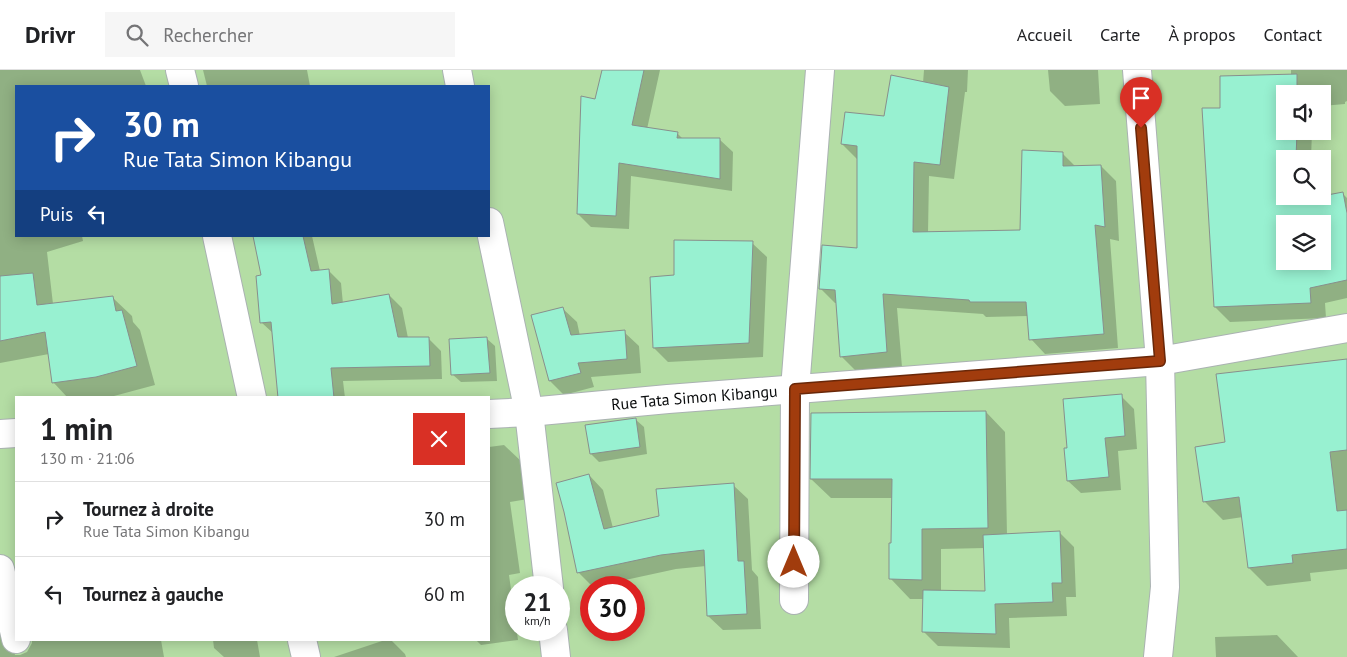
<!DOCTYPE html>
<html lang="fr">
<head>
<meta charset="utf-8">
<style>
	:root { --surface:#fff; --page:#f6f6f6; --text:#202124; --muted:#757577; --line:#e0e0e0 }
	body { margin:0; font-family:"PT Sans",sans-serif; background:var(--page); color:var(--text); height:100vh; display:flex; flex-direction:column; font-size:19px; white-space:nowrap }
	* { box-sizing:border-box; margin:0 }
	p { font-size:16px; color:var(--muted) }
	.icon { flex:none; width:28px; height:28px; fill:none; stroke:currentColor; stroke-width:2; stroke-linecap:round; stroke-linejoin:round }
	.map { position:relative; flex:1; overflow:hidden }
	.details { position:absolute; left:15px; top:326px; width:475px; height:245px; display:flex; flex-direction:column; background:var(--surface); border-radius:0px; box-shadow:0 2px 12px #0003 }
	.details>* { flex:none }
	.banner { position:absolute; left:15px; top:15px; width:475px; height:152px; border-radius:0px; box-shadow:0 2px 12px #0003; background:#1a4fa0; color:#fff; overflow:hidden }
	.tools { position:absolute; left:1276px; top:15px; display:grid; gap:10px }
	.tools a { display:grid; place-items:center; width:55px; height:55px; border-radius:0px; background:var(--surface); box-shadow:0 2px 12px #0003; font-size:25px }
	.speed { position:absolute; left:505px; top:506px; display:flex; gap:10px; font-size:25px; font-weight:700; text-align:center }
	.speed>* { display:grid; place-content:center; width:65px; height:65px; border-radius:50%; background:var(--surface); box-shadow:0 2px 12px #0003; line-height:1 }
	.speed small { font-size:12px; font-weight:400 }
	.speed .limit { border:8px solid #d22; background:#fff; color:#111 }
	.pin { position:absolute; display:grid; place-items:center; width:42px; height:42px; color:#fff; margin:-51px -21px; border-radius:50% 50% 50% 0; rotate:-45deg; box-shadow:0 0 5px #0007 }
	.pin .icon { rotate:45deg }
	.me { position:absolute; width:55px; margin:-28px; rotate:0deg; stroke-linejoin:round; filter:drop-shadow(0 0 4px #0008) }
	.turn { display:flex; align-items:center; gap:18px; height:105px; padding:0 25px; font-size:22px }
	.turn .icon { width:65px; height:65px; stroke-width:2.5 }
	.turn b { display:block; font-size:35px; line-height:42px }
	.then { display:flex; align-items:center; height:48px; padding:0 25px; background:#0003; gap:10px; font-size:19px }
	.round { display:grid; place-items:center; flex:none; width:52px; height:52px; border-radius:0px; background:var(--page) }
	.overview { display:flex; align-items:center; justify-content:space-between; height:85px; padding:0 25px }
	h1 { font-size:30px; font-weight:600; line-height:38px }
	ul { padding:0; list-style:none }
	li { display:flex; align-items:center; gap:15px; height:75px; padding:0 25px; border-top:1px solid var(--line) }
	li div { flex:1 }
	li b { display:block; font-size:19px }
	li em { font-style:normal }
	header { display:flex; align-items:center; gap:30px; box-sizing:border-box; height:70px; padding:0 25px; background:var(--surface); border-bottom:1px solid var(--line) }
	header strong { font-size:24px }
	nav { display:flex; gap:28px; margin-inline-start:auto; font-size:18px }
	.search { width:350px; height:45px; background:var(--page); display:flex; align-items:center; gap:12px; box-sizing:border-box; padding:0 18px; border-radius:0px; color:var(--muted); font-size:19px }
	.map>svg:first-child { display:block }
	.green { fill:#b4dda4; fill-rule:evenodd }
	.shadow { fill:#0003; fill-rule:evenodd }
	.building { fill:#98f1d1; stroke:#888f8c; fill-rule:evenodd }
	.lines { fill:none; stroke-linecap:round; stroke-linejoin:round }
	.street-casing { stroke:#aab2b2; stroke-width:30 }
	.street { stroke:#fff; stroke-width:28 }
	.route-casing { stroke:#692708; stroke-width:12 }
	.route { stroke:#a13c0d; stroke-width:9 }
	.labels { text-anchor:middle; stroke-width:5; stroke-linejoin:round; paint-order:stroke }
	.street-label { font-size:16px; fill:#0a0c0d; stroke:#fff }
</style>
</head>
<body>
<header>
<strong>Drivr</strong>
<div class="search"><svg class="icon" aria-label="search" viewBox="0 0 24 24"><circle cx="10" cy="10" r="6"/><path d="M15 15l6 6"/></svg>Rechercher</div>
<nav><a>Accueil</a><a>Carte</a><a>À propos</a><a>Contact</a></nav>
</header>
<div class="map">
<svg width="1347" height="587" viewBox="0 0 1347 587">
	<rect width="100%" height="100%" fill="#edf6f6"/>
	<path class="green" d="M0 0H1347V587H0ZM16 16H489V166H16ZM1285 24H1322V61H1285ZM1285 89H1322V126H1285ZM1285 154H1322V191H1285ZM16 328H489V570H16ZM516 518H559V560H516ZM591 518H634V560H591Z"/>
	<path class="shadow" d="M0 0H140L146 16H16V166H82L83 171 47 182 53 234 113 228 132 246 133 252 140 260 155 315 114 326 100 328H68L53 312 49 284 0 293Z
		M203 0H307L310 16H207Z
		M603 0H660L647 59 677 63 683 69H719L733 82 732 121 631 106 629 159 591 157 578 144 596 31Z
		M924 0H968L967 22H965L954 109 929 106 928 163 1021 161 1063 84 1076 97 1101 96 1116 111 1119 171 1110 169 1118 278 1045 284 1031 269 1029 246 986 247 983 244 897 238 902 297 856 301 841 286 837 233H835L820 218 858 179 857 89 842 74 885 47 923 13Z
		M1048 0H1098L1100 34 1065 36 1050 21Z
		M1291 0H1347V31L1345 32V34L1322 36V24H1285V61H1312L1311 89H1285V126H1311V130L1342 123 1347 128V228L1325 233 1326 248 1230 252 1215 237 1221 39 1291 5ZM1285 154H1322V191H1285Z
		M254 166H312L320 201 328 200 341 213 343 234 389 225 402 238 408 268H428L441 281 442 309 343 311 345 328H279L274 264 261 252 263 206Z
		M752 173 767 187 763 287 668 292 654 278 675 206Z
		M562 238 577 252 580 266 624 262 639 276 641 303 591 307 594 317 564 325 550 311Z
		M486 268 495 276 497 311 461 312 452 304Z
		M1347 290V499L1310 503 1311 511 1267 516 1249 498 1243 447 1223 450 1204 431 1226 373Z
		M1121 326 1134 339 1137 379 1118 381 1121 420 1081 423 1068 411V379Z
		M986 342 1005 362 1007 465 1059 462 1074 477 1076 527H1066L1067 546 1009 548 1010 578 938 576 923 561 924 529H910L891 509 893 428H831L811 409ZM985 478 987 522 941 521V479Z
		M635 349 644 357 647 384 599 392 591 384Z
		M504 375 522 392 528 429 510 432 520 503 509 505 518 570 481 575 476 570H489V377Z
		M589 405 603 420 613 458 660 447 733 415 748 429 752 500 758 507 761 559 723 560 708 546 706 496 676 499 593 517 579 503Z
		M0 558 14 581 15 585H20L27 582 32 573V570H161L164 587H0Z
		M1277 565 1298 587H1216L1215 567Z
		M213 570H257L260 587H224L214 578Z
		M385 570H391L405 584 406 587H334Z"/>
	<path class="building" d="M602 0H644L632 55 678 62 677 68H720V109L619 93 616 146 577 144 581 26 595 29Z
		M1297 4V24H1285V61H1297L1296 89H1285V126H1296V131L1343 122 1347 143V210L1310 218 1311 233 1214 237 1202 38H1220V6ZM1285 154H1322V191H1285Z
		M891 5 949 17 940 95 914 92 913 162 1020 160 1022 80 1063 82V96L1101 95 1105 157 1095 155 1104 264 1029 270 1026 232H970L969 230 883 224 887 282 840 287 835 220 819 219 822 175 857 178V76L841 74 845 42 884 46Z
		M253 166H303L311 201 329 199 332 234 389 224 398 267H429L430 296 331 298 334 328H278L271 252 260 253 256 206 261 205Z
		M674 170 753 171 749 273 653 278 650 207 674 205Z
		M33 203 37 235 113 226 116 241 122 240 137 296 96 307 52 313 45 262 0 271V206Z
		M563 237 571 265 625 260 627 289 578 293 581 303 549 311 531 245Z
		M487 267 490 303 451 305 449 269Z
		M1347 289V380L1330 382 1337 441 1347 440V479L1292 485 1293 493 1248 498 1239 427 1203 432 1195 377 1225 372 1216 304Z
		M1122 324 1125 366 1105 368 1109 407 1067 411 1064 378H1067L1063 329Z
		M986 341 988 458 922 459V510L889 509V473H891L892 409H810L811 343Z
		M636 348 640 377 590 384 585 355Z
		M589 404 604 459 659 446 656 419 734 413 738 491H744L747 544 707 546 704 480 661 485 577 503 564 442 556 413Z
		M1060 461 1062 513H1052L1053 532 995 534 996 564 922 562 923 520 985 521 983 465Z"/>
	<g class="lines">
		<g class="street-casing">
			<g id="street">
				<path d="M180 0 184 16"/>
				<path d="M457 0 460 16"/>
				<path d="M1137 0 1160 291 1165 517 1158 587"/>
				<path d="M489 152 529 342 549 518"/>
				<path d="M217 166 252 328"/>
				<path id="s1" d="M489 344 529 342 668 329 1160 291 1347 258"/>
				<path d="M0 364 16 363"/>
				<path d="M0 499 16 569"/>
				<path d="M794 530 795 319 820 0"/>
				<path d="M553 560 556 587"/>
				<path d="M302 570 306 587"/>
			</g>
		</g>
		<use href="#street" class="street"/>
	</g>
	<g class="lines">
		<g class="route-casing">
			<path id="route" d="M794 492 795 319 1160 291 1141 58"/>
		</g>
		<use href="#route" class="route"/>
	</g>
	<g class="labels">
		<g class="street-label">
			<text dy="6" stroke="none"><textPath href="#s1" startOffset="206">Rue Tata Simon Kibangu</textPath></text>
		</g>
	</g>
</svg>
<div class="tools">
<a><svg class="icon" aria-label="sound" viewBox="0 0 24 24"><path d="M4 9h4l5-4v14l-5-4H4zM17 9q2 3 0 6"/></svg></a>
<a><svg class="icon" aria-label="search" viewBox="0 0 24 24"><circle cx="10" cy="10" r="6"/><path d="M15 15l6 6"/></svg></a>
<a><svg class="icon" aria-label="layers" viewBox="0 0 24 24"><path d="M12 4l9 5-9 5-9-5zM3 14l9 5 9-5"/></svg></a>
</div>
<div class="speed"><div>21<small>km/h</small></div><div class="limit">30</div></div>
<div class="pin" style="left:1141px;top:58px;background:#d93025"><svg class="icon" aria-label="arrive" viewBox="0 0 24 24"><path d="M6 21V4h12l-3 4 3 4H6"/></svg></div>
<svg class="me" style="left:794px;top:492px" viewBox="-20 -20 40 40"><circle r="19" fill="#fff"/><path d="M0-13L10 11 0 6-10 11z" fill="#a13c0d"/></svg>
<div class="banner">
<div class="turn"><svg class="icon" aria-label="right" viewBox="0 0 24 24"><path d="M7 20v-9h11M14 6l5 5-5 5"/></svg><div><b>30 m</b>Rue Tata Simon Kibangu</div></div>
<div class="then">Puis<svg class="icon" aria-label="left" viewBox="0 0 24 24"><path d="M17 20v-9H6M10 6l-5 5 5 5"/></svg></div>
</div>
<section class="details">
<div class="overview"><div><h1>1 min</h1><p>130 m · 21:06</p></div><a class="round" style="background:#d93025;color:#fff"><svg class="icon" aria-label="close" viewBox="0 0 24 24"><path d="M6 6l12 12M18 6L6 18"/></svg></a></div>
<ul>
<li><svg class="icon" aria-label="right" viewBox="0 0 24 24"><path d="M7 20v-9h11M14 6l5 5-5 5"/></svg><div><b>Tournez à droite</b><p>Rue Tata Simon Kibangu</p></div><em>30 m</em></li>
<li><svg class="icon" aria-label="left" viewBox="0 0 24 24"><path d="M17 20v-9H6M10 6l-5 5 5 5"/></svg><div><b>Tournez à gauche</b></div><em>60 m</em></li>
</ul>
</section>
</div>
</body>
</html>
